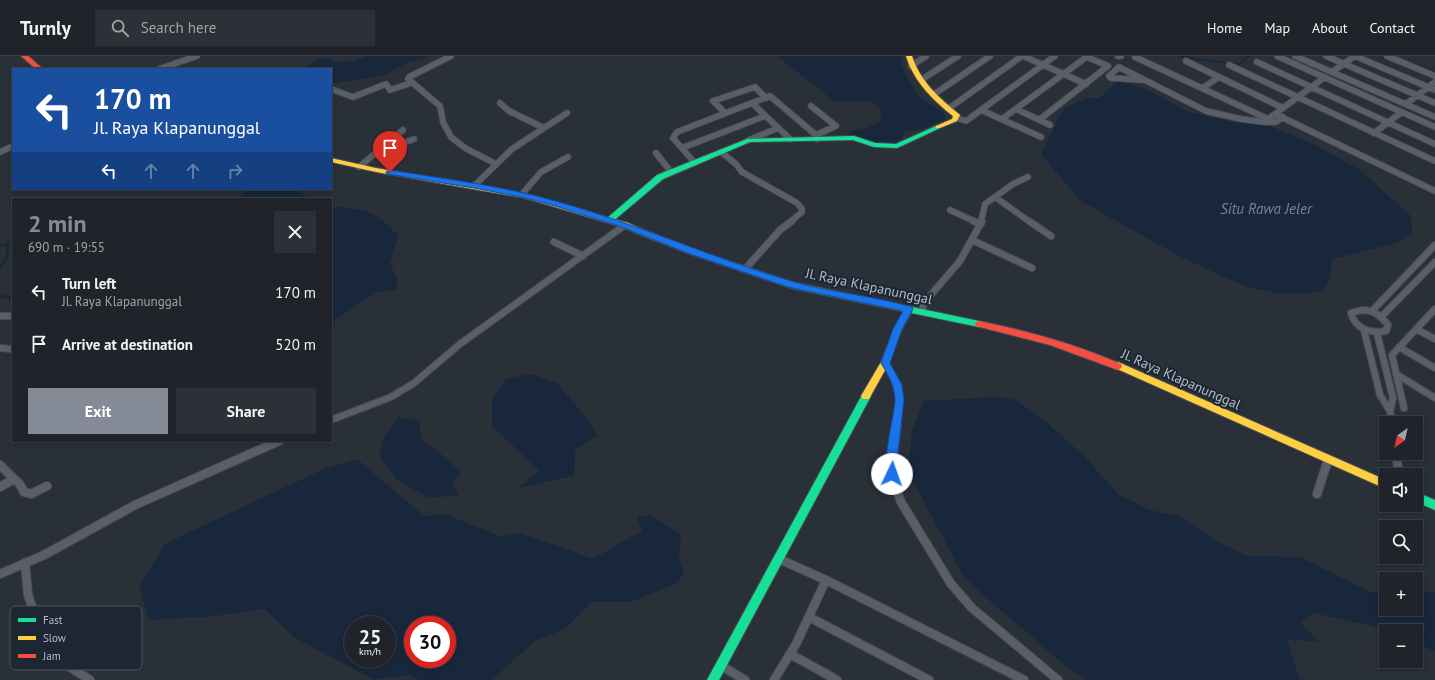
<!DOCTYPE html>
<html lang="en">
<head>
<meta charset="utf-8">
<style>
	:root { --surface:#20242a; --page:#2d3036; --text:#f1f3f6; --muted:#a2a4a8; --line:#3d4147; --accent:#848b96 }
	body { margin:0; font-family:"PT Sans",sans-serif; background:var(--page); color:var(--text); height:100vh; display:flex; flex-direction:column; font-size:15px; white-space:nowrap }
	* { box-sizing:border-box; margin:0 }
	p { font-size:13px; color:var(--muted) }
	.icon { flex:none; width:22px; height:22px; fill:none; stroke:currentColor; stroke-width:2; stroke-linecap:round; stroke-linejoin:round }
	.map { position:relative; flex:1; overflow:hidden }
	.panel { position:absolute; left:12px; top:142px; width:320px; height:244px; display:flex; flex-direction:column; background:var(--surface); border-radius:0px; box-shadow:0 2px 6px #0003,0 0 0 1px var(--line) }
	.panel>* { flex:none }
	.top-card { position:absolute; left:12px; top:12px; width:320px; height:122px; border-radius:0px; box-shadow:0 2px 6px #0003,0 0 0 1px var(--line); background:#1a4fa0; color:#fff; overflow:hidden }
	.needle { width:26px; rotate:214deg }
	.controls { position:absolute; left:1379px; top:360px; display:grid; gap:8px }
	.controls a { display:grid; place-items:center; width:44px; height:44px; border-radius:0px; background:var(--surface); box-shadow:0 2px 6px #0003,0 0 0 1px var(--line); font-size:20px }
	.speed { position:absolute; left:344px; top:560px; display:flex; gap:8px; font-size:20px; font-weight:700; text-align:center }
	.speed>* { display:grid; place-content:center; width:52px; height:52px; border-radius:50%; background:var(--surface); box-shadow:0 2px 6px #0003,0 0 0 1px var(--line); line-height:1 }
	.speed small { font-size:10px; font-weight:400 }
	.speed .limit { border:6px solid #d22; background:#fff; color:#111 }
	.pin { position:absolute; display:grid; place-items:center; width:34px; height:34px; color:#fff; margin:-41px -17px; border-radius:50% 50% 50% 0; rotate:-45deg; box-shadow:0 0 4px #0007 }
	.pin .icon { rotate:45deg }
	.me { position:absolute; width:44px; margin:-22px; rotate:3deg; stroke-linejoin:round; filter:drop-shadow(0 0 3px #0008) }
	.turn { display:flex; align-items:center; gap:14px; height:84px; padding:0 16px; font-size:18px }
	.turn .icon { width:52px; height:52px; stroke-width:2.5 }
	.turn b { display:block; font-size:28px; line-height:34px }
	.lanes { display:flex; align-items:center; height:38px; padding:0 16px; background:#0003; justify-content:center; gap:20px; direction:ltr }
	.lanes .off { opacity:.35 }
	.round { display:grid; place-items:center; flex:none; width:42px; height:42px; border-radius:0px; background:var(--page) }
	.head { display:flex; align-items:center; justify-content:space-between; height:68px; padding:0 16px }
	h1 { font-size:24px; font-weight:700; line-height:30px; color:var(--accent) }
	.primary-button { display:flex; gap:8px; margin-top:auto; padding:8px 16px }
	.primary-button a { flex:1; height:46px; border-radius:0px; background:var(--accent); color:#fff; font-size:16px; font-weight:700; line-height:46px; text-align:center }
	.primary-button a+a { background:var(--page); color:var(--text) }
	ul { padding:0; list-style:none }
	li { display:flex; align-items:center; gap:12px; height:52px; padding:0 16px }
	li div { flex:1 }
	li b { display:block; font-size:15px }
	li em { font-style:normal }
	header { display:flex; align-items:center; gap:24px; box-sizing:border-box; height:56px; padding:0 20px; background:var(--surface); border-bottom:1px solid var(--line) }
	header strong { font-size:19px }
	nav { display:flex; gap:22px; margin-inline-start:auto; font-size:14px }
	.search { width:280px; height:36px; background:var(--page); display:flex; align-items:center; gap:10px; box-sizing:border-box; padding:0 14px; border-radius:0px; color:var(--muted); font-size:15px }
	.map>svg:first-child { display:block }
	.water { fill:#19273c; fill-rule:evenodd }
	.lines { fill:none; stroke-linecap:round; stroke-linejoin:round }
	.stream-far1 { stroke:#19273c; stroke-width:2 }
	.stream { stroke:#19273c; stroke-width:2.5 }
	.street-far2-casing { stroke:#484c55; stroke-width:7 }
	.street-far1-casing { stroke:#484c55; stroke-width:8 }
	.street-casing { stroke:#484c55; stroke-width:10 }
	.fast-casing { stroke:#484c55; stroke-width:2 }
	.slow-casing { stroke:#484c55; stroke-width:2 }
	.jam-casing { stroke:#484c55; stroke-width:2 }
	.street-far2 { stroke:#5a5e66; stroke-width:5.5 }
	.street-far1 { stroke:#5a5e66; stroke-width:6 }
	.street { stroke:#5a5e66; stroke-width:8 }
	.fast { fill:#16e098; fill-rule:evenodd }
	.slow { fill:#ffcf43; fill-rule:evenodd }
	.jam { fill:#f24e42; fill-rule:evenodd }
	.route { fill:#1a73e8; stroke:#114b97 }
	.labels { text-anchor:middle; stroke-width:4; stroke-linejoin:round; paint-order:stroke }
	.street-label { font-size:14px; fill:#b4bcc9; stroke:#1d2633 }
	.water-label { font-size:15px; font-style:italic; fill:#6d86a8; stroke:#1d2633 }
	.key { fill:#1d2633; stroke:#4a5360; stroke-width:1 }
	.key-label { font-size:11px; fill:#b4bcc9 }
</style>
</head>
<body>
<header>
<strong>Turnly</strong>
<div class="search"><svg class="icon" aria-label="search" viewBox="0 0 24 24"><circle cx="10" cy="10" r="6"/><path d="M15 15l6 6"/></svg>Search here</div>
<nav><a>Home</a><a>Map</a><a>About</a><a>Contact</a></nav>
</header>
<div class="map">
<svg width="1435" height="624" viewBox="0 0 1435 624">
	<rect width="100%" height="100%" fill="#2a3038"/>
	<path class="water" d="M366 0H428L426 2 408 6 384 19 331 28V13H304L313 6 326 1 333 6 354 5Z
		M777 0H902L901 8 903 14 919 41 942 56 946 61 944 64 918 74 903 75 904 78C895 95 864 85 850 80L849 77C858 70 869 76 880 64L882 57C873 38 850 47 835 46Z
		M1119 25 1146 33 1188 56 1234 66 1267 69 1315 89 1360 114 1411 160 1412 176 1397 187 1333 203 1329 224 1323 235 1304 238 1278 237 1246 231 1181 201 1081 145 1041 98 1059 60 1066 52 1087 42H1099Z
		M247 133H298L308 143H237Z
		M343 151C372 155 379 158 398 180L390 207 397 224 396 234 376 236 331 267V152Z
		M531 318 557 327 588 364 597 380 575 394 574 420 518 432 539 415 492 370V343L506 323Z
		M991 341 1013 342 1044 364 1085 401 1118 438 1149 454 1179 460 1218 486 1247 500 1300 501 1370 536H1386V553H1416V536H1435V595L1416 588V575H1386L1373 570 1313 557 1300 566 1318 585 1287 584 1300 624H1087L1067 611 982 538 962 518 908 415 912 375 924 345Z
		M399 361 419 365 422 385 436 394 462 416 453 425 458 440 428 441 397 424 379 400 383 382Z
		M357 403 424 460 445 458 502 481 517 477 568 493 592 503 642 475 637 461 649 459 681 478 679 501 684 518 675 528 631 546H591L565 573 535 585 492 624H419L409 619 374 624 294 581 264 553 215 560 149 564 139 530 166 487 326 412ZM353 569H387V603H353ZM413 569H447V603H413Z"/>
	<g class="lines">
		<path class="stream-far1" d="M1179 0 1238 9 1249 0
			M1411 7 1435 16"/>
		<path class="stream" d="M0 189 8 188 6 204 0 211
			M0 240 13 242"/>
		<g class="street-far2-casing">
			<path id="street-far2" d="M451 0 409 21 408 23 440 50 443 66 451 81 465 92 496 108
				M1023 0 1086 28
				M1118 0H1121
				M1277 0 1435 71
				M1295 0 1435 61
				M1326 0 1435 47
				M1355 0 1435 34
				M1387 0 1435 20
				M1135 1 1268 63
				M1186 5 1283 52
				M1257 6 1435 88
				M1229 9 1435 105
				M911 10 926 0
				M159 13 197 0
				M1332 16 1355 0
				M921 24 958 0
				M1144 24 1111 22 1109 20 1119 11 1206 55 1241 63 1264 66 1325 21
				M1204 31 1219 21
				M331 33 353 41 386 28 390 34 411 27
				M933 39 990 0
				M500 47 509 55 544 72
				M752 47 790 83
				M1406 48 1435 26
				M811 50 836 70 816 79
				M948 53 1022 0
				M1016 53 1050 69
				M981 54 1041 81
				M725 57 713 45 755 31 766 42
				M1275 58 1435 135
				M957 62 966 65 1055 0
				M1002 63 1088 0
				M1039 64 1108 10 1087 1
				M1264 66H1276L1283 61
				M1374 77 1402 56
				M749 84 778 72
				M682 92 765 60
				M0 96 13 90
				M379 96 414 83
				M721 96 736 108 742 116 797 147 802 153V156L790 166
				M656 97 671 116
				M695 107 673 82 677 76 770 40 816 79 817 83
				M359 111 403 74
				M474 130 512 93 567 57
				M526 140 523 137 541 116 568 101
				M995 141 1030 166
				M950 154 976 166
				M981 166 985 148 1013 128 1028 121"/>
		</g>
		<g class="street-far1-casing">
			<path id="street-far1" d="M973 165 981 168
				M1029 165 1051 180
				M972 184 1032 212
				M554 186 583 200
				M745 213 780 174 792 165
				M1362 254C1374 254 1381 260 1388 269L1386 275C1371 278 1355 273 1351 257Z
				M1372 255 1435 189
				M923 256V248L960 205 982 165
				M0 260H13
				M1382 260 1435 206
				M1416 273 1435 283
				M1364 274 1380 339 1390 355
				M1377 277 1393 342 1390 355 1392 367
				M1399 291 1435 312
				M0 292 11 293
				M885 307C900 330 901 343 897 370
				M1396 318 1435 342
				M1404 352 1392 299 1435 253
				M331 364 391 341 414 327 460 288 625 169"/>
		</g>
		<g class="street-casing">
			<path id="street" d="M897 369C893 396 890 420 901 446L951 528 972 552 1058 624
				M1396 397 1399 419
				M0 409 14 423
				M0 431 14 423 19 427 24 436 31 438 47 430
				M1317 438 1328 404
				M779 503 826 524
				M25 507 28 539 42 580 70 611 90 624
				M0 518 44 499 135 449 279 385
				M809 561 929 624
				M790 598 837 624
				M720 609 745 624
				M774 624 796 588 826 524 1024 624"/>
		</g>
		<g class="fast-casing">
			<path id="fast" d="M938 69 940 70V72L897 92 874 91 853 84 750 86 663 123 612 166 609 167 605 164 657 119 747 83 854 80 875 87 896 88Z
				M639 172 696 194 792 226 979 265 983 268 979 271 791 232 690 198 636 177 635 175 636 173Z
				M866 336 869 337 871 340 719 624H707L863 337Z
				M1416 436 1435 444V454L1416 446Z"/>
		</g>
		<g class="slow-casing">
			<path id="slow" d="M906 0H912C920 25 939 42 959 58L960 59 957 65 940 72H936V70L952 63 953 60C933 44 914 26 906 0Z
				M331 102 376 112 526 138 628 167 642 173 643 175 639 178 622 171 525 142 376 116 331 106Z
				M909 250 913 253 902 273 889 307 869 343H863L861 340 881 306 894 273 906 251Z
				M1118 306 1386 424V433L1115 312 1114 310 1115 308Z"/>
		</g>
		<g class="jam-casing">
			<path id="jam" d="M21 0H28L43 13H36Z
				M979 265C1028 275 1075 288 1121 308L1122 310 1121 312 1118 314 1050 289 976 270 975 268 976 266Z"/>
		</g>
		<use href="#street-far2" class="street-far2"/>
		<use href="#street-far1" class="street-far1"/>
		<use href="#street" class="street"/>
		<use href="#fast" class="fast"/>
		<use href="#slow" class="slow"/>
		<use href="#jam" class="jam"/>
	</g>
	<path class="route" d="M390 114C446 123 504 130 559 146 638 168 712 202 791 225 830 237 872 239 912 251L913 253 902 273 890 307 902 329 904 344 895 421 892 422 888 421C881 406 894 363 895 344 895 330 888 319 881 307L893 273 903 255 788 231 690 198 622 171 555 150 526 142 474 132 387 118 386 116Z"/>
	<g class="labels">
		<g class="street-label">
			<text transform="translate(869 230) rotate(12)" y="5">Jl. Raya Klapanunggal</text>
			<text transform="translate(1181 323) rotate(24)" y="5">Jl. Raya Klapanunggal</text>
		</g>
		<g class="water-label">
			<text x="1266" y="158">Situ Rawa Jeler</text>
		</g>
	</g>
	<rect x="10" y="550" width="132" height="64" rx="6" class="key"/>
	<rect x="18" y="562" width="18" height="4" fill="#16e098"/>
	<rect x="18" y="580" width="18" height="4" fill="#ffcf43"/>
	<rect x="18" y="598" width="18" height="4" fill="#f24e42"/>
	<g class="key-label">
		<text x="43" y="568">Fast</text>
		<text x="43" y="586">Slow</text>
		<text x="43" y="604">Jam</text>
	</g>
</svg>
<div class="controls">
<a><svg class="needle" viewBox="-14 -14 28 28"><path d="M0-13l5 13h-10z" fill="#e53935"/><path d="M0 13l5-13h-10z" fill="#a2a4a8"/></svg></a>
<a><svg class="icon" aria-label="sound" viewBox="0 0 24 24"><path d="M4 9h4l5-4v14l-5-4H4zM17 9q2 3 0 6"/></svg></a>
<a><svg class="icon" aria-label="search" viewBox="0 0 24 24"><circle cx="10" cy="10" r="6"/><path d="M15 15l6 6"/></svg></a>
<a>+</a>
<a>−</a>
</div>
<div class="speed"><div>25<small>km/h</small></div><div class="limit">30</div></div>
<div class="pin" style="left:390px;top:116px;background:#d93025"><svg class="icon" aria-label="arrive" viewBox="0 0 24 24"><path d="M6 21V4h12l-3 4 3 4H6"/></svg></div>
<svg class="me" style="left:892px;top:418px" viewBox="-20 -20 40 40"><circle r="19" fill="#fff"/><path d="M0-13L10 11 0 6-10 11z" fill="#1a73e8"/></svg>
<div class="top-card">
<div class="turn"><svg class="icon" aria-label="left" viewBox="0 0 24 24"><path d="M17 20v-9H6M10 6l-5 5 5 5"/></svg><div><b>170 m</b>Jl. Raya Klapanunggal</div></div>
<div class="lanes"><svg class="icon" aria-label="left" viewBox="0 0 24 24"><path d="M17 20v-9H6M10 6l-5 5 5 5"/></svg><svg class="icon off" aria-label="ahead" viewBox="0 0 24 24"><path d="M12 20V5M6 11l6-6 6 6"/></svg><svg class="icon off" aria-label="ahead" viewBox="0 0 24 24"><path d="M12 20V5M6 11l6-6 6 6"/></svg><svg class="icon off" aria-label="right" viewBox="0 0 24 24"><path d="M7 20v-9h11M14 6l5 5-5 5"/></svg></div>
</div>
<section class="panel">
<div class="head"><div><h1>2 min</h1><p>690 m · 19:55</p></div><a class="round"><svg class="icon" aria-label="close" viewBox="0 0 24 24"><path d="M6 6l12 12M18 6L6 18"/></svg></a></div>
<ul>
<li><svg class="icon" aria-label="left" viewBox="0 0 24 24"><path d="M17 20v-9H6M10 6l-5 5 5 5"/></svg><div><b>Turn left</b><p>Jl. Raya Klapanunggal</p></div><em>170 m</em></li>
<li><svg class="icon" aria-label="arrive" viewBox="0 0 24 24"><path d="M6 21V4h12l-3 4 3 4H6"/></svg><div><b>Arrive at destination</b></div><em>520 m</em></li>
</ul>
<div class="primary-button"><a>Exit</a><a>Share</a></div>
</section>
</div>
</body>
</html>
